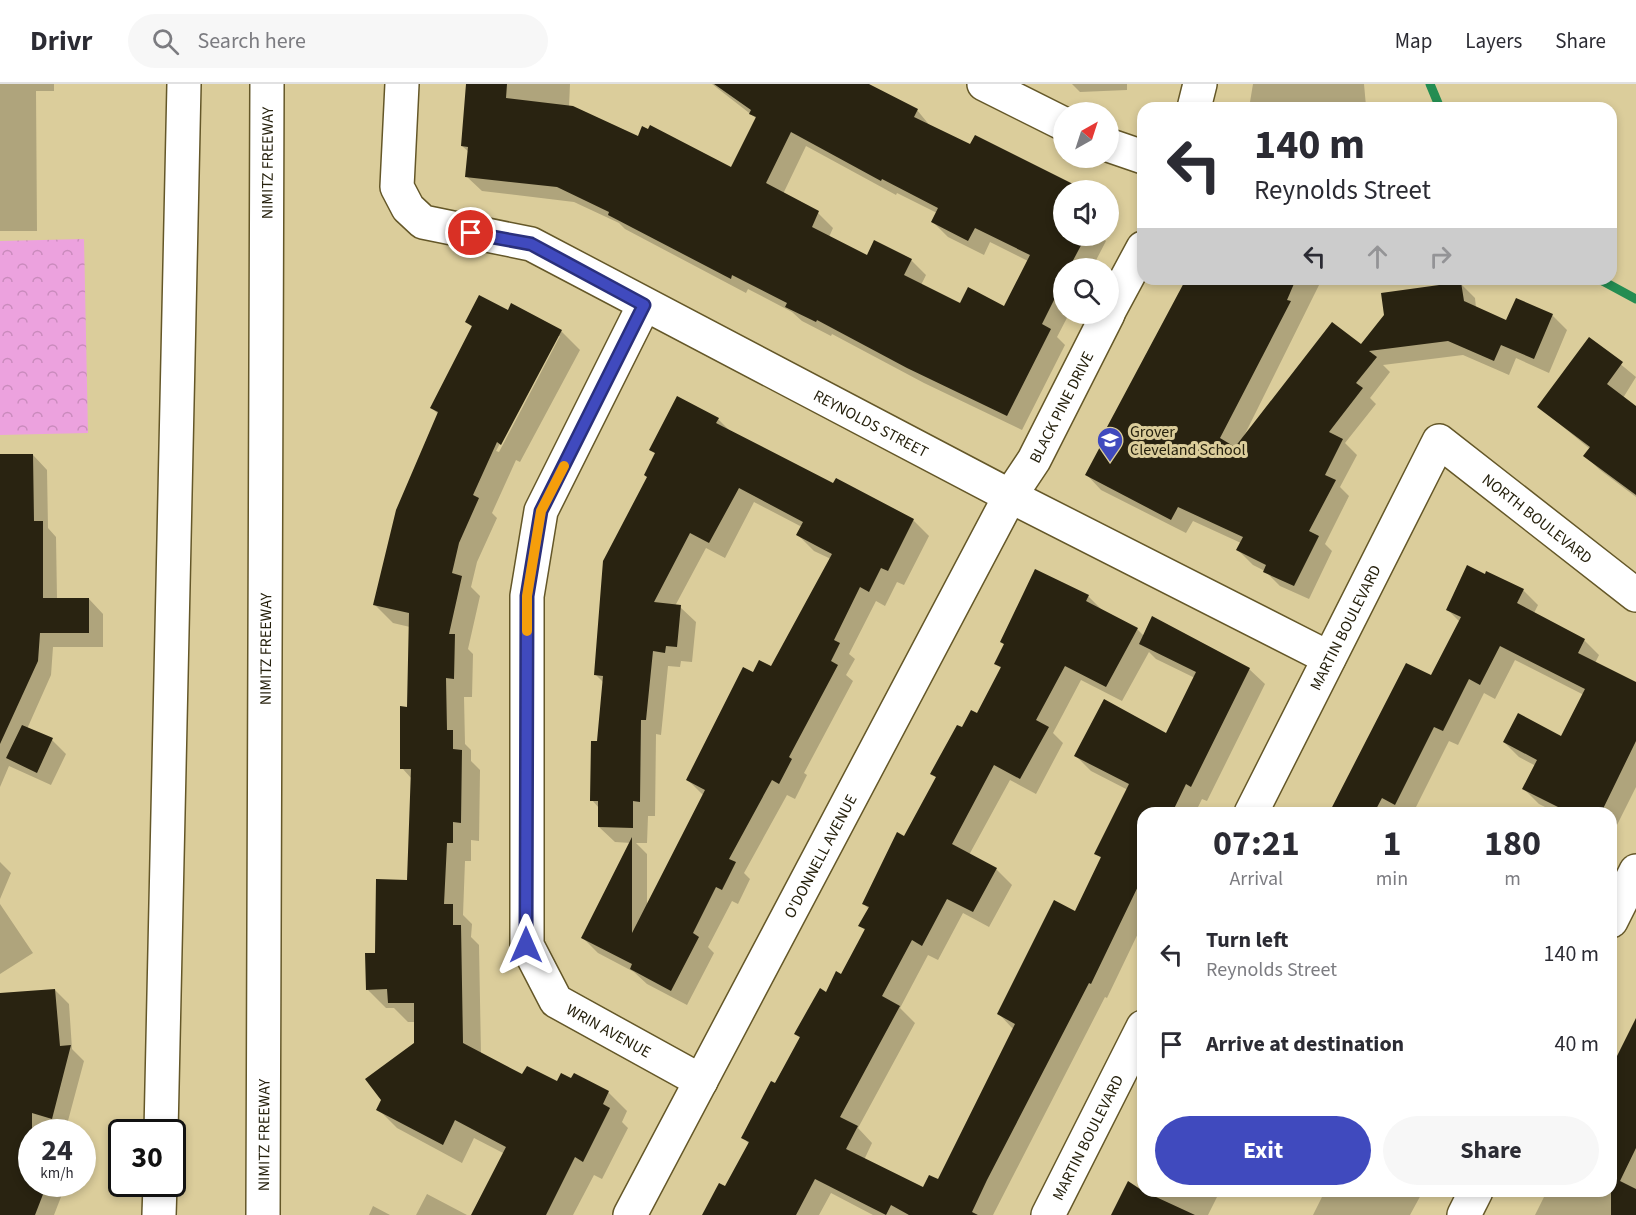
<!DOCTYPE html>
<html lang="en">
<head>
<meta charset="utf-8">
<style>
	:root { --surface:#fff; --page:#f7f7f7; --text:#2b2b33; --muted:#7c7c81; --line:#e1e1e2; --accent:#404abe }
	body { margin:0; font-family:"Source Sans 3",sans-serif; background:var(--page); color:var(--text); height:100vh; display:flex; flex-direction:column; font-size:22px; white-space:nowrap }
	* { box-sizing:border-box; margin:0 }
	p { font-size:20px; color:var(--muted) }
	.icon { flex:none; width:33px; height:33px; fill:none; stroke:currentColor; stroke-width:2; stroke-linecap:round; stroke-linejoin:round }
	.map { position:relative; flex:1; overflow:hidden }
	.side { position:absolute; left:1137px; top:723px; width:480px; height:390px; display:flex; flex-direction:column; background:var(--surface); border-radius:18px; box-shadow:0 3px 9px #0003 }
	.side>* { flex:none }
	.guide { position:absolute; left:1137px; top:18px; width:480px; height:183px; border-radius:18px; box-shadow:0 3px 9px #0003; background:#fff; color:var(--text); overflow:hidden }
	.needle { width:39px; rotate:39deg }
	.fabs { position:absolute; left:1053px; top:18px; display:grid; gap:12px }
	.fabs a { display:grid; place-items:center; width:66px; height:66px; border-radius:50%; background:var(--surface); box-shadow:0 3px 9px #0003; font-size:30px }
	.speed { position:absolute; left:18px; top:1035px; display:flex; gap:12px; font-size:30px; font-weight:700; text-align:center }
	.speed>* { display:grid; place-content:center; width:78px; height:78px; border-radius:50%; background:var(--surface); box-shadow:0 3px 9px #0003; line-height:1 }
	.speed small { font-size:15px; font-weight:400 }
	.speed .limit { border:3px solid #111; border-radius:9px; background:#fff; color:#111 }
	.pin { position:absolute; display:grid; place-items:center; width:51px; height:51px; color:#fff; margin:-26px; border:3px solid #fff; border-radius:50%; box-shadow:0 2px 6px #0007 }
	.me { position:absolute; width:66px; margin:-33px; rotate:0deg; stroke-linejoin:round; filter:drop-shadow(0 0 4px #0008) }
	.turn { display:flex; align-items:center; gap:21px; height:126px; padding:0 18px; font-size:27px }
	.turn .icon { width:78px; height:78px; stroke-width:2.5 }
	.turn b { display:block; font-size:42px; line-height:51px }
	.lanes { display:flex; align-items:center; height:57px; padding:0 18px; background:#0003; justify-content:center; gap:30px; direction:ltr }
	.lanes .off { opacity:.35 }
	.eta { display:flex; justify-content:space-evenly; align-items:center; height:102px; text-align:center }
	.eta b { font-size:36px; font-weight:700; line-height:42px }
	.button { display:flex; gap:12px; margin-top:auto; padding:12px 18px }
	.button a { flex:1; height:69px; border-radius:36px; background:var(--accent); color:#fff; font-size:24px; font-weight:700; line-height:69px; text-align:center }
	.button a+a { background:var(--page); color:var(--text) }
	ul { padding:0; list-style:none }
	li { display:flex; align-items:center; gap:18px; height:90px; padding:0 18px }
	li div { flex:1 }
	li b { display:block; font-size:22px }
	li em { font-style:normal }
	header { display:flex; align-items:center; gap:36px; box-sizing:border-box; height:84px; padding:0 30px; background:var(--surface); border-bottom:2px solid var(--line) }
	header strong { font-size:28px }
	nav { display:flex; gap:33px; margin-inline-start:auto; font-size:21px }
	.search { width:420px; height:54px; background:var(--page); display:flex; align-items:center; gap:15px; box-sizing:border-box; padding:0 21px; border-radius:33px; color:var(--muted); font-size:22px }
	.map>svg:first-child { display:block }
	.forest { fill:url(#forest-crowns) }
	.shadow { fill:#0003; fill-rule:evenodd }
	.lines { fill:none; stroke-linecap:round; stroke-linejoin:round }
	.stream { stroke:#248d52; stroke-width:9 }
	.building { fill:#292311; fill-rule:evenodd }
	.minor-casing { stroke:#645728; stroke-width:36 }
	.motorway-casing { stroke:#645728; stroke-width:36 }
	.minor { stroke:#fff; stroke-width:33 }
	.motorway { stroke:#fff; stroke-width:33 }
	.route-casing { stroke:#2a307c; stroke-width:15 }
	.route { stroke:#404abe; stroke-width:10 }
	.slow { stroke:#f59e0b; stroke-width:10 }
	.labels { text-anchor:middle; stroke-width:6; stroke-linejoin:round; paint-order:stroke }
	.street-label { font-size:16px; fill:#26210d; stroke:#dbcd9b }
	.poi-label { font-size:16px; fill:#26210d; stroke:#dbcd9b; text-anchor:start }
</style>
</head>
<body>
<header>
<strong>Drivr</strong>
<div class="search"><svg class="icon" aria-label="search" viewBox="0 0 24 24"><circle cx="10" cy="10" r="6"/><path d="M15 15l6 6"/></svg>Search here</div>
<nav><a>Map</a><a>Layers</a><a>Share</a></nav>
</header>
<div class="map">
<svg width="1636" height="1131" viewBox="0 0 1636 1131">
	<defs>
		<pattern id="forest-crowns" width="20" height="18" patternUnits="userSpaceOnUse" patternTransform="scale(1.5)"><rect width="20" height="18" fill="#eca2de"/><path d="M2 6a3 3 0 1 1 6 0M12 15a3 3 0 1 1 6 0" fill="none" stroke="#ca8bbd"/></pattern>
	</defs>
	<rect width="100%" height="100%" fill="#dbcd9b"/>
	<path class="forest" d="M84 155 88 349 0 351V157Z"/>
	<path class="shadow" d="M0 0H54V7H36L37 147H0Z
		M468 0H570L569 23 638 54 732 84 757 35 712 0H867L917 26 931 43 971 62 975 53 1082 106H1064V152H1101L1106 157 1092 184H1064V230H1069L1057 253 1065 261 1022 346 924 299 832 250 831 252 802 237 792 228 748 205 746 209 625 145 619 139 574 118 482 107 466 92 469 68 462 62ZM806 62 896 111 897 109 937 129 933 138 948 153 984 171 990 158 1028 177 1005 224 960 221 921 201 926 191 911 176 867 173 829 153 833 144 818 129 783 110Z
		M1072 0H1127V6L1080 8Z
		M1253 0H1364L1366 22 1249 24Z
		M1188 195H1322L1243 354 1361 262 1460 199 1475 214 1476 224 1507 238 1552 231 1567 246 1549 289 1516 274 1509 291 1463 271 1383 281 1390 288 1370 314 1376 320 1345 359 1357 371 1340 403 1349 412 1325 460 1332 467 1309 515 1280 502 1265 487 1253 481 1238 466 1241 459 1193 437 1186 449 1101 406 1087 391Z
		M509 228 561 247 580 266 520 378 516 376 492 429 497 434 477 478 471 503 480 512 468 565 473 570 472 613H464L465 660 471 666V677L480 686 479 757 471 756V777H465L463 831 472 840 471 853 479 861 481 971 523 993 557 999 572 996 574 991 608 1008 627 1027 622 1038 628 1044 602 1095 594 1091 573 1131H473L505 1070 474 1054 462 1079 397 1044 378 1025 416 959V938H408L394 924H386L367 905 376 871 408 797 412 695 402 684 409 624 410 543 393 539 375 521 438 330 432 324 473 244 467 238ZM557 252H560L499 368 496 367Z
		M1590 255 1636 293 1623 314 1636 324V413L1600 386 1585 372 1590 365 1539 323Z
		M718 335 731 348 834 401 837 396 913 436 929 452 904 501 897 498 885 522 876 517 849 570 855 575 846 591 853 597 804 689 807 691 795 715 787 711 744 789 750 795 738 820 732 817 708 863 714 869 687 921 647 900 634 888 598 869 583 854 631 759 615 758 599 743V724L592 716 604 599 596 591 656 370 651 365ZM754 418 802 443 798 451 814 467 831 475 772 584 753 590 688 696 704 712 647 823V770L636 759H647L648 732H655L656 650 661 651 668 582 680 583 681 577 692 578 696 538 680 523 675 522 706 464 725 474Z
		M33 371 47 386 48 444 56 453 57 515H89L103 530V563H53L51 591 27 645 52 656 66 670 51 701 9 682 0 703V372Z
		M1523 506 1538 521 1534 529 1584 556 1599 571 1595 579 1636 600V703L1617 741 1611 739V729H1547L1549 725 1539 720 1524 705 1536 682 1519 673 1504 658 1562 654 1584 611 1515 576 1495 615 1484 609 1458 661 1449 657 1413 729H1325L1328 723 1332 725 1432 593 1460 538 1447 525Z
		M1088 512 1104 528 1137 545 1144 552 1249 585 1265 600 1207 717 1202 715 1195 729H1143V839L1107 914 1105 913 993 1131H873L831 1109 819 1131H704L726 1104 749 1060 743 1053 801 955 796 950 842 892 866 847 860 842 869 825 863 819 905 754 937 694 932 689 962 645 978 631 1002 585 996 580 1005 561 1002 558ZM1149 568 1156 575 1195 594 1167 651 1076 672 1091 687 1128 706 1096 769 1102 775 1075 829 999 930 1014 946 939 1097 923 1105 864 1076 872 1059 858 1044 915 939 900 924 928 871 938 876 963 829 989 843 1012 801 996 785 969 771 1010 696 1036 710 1063 659 1053 649 1081 596 1122 617Z
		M0 778 11 789 0 815Z
		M0 820 33 869 0 890Z
		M55 906 69 920 72 965 84 977 65 1048H32V1100H66L54 1131H0V911Z
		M1636 937V1131H1535L1547 1107H1611V988Z
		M1143 1097V1107H1220L1208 1131H1113L1139 1105Z
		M1325 1107H1423L1410 1131H1313Z
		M427 1110 467 1131H416Z
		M373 1122 390 1131H369Z"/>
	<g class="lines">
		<path class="stream" d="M1430 0 1440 24
			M1599 195 1636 215"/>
	</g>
	<path class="building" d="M466 0H507L506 14 573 22 638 52 642 42 648 45 650 41 731 83 756 33 749 30 751 26 714 0H869L918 25 914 33 970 60 975 51 1085 106H1064V152H1086L1069 184H1064V196L1042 240 1051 245 1007 332 907 284 817 236 816 238 785 223 787 219 732 191 731 195 608 131 609 128 557 103 465 93 468 63 461 62ZM791 48 881 97 882 95 938 124 931 138 968 157 975 144 1030 171 1004 222 968 203 960 219 904 191 912 175 874 156 867 171 812 143 819 127 766 99Z
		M1186 195H1296L1287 216 1291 217 1220 354 1235 363 1332 238 1361 260 1384 231 1381 209 1461 198 1464 217 1506 236 1516 214 1553 230 1534 275 1501 261 1494 277 1448 257 1369 267 1377 273 1356 299 1363 304 1329 348 1343 355 1325 391 1336 396 1309 447 1319 452 1294 502 1263 488 1266 481 1236 466 1243 453 1178 423 1171 436 1085 391 1110 344 1107 343Z
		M479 211 508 226 511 219 562 246 501 361 497 358 473 411 479 414 459 459 452 489 462 492 449 550H455L454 595 446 594 447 646H453V665L462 666 461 739 453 738V759H447L444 820H453V841H461L463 959 522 990 527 982 557 997 561 989 571 994 574 989 609 1007 603 1020 610 1024 583 1078 575 1073 546 1131H471L506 1063 455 1036 443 1061 376 1026 381 1016 365 995 414 959V919H388L387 905 366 906 365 869H375L376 795 407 796 411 685H400V622L407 623 409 529 373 521 396 426 438 328 430 324 472 242 465 238Z
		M1589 253 1623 278 1607 300 1636 322V411L1583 372 1590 363 1537 323Z
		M677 312 719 334 716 339 833 399 836 394 914 435 888 487 881 484 869 508 860 503 834 556 840 559 831 577 838 581 789 673 792 675 779 700 772 696 729 775 736 778 722 806 716 803 693 849 699 853 671 907 630 885 632 880 581 854 632 753V849L705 706 686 696 743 583 753 588 759 576 771 582 832 470 796 451 803 438 739 404 709 459 690 449 654 518 681 521 677 563 666 562 665 569 653 567 646 636H641L640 718 633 717V744L598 743V717H590L591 657H597L603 592 594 591 603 477 647 393 644 391 655 369 649 366Z
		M0 370H33L34 437H43V514H89V549H40L38 577 0 660Z
		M1467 481 1485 490 1486 487 1524 505 1517 519 1585 555 1578 569 1636 598V657L1601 729H1570L1522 705 1537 676 1503 658 1518 629 1561 652 1585 605 1500 562 1480 601 1469 595 1443 647 1434 643 1395 721 1382 714 1374 729H1329L1406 579 1431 591 1461 533 1446 526Z
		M1035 485 1089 511 1086 517 1138 544 1106 603 1065 582 1036 636 1049 643 1020 695 994 681 952 760 997 784 973 828 947 815 922 862 912 856 882 912 900 922 840 1033 858 1042 846 1065 923 1103 929 1091 938 1095 1015 940 997 930 1054 816 1075 827 1101 773 1094 770 1129 700 1074 672 1104 615 1166 649 1196 588 1139 560 1152 532 1250 584 1191 703 1186 700 1172 729H1143V792L1091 900 1089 899 987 1096 972 1128 978 1131H909L891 1121 886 1131 815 1095 796 1131H702L719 1099 725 1102 749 1058 741 1054 771 997 775 999 800 953 794 950 820 904 826 908 836 887 841 890 865 845 858 842 869 823 862 820 897 748 904 752 936 693 930 690 957 641 962 643 971 626 977 629 1001 583 994 580 1004 560 1000 558Z
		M22 641 53 654 37 689 6 674Z
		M55 905 60 962 71 961 52 1035 32 1029V1100H47L35 1131H0V909Z
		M1636 934V1064L1620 1097 1636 1105V1131H1611V984Z
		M1128 1097 1143 1107 1195 1131H1111Z"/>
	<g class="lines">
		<g class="minor-casing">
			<g id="minor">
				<path id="s1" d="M402 0 397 103 408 124 423 138 531 160 1010 412 1329 574"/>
				<path d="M984 0 1064 40"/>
				<path d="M1194 24 1200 0"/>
				<path d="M1108 61 1143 73"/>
				<path id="s2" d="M644 221 541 427 527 512V861L556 917 701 997"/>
				<path d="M1108 229 1143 164"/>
				<path id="s3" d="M1251 729 1439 357 1636 511"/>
				<path d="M1611 837 1636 787"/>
				<path id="s4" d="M630 1131 1010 412 1034 376 1108 230"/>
				<path id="s5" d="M1048 1131 1143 943"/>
				<path d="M1464 1131 1476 1107"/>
			</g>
		</g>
		<g class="motorway-casing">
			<g id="motorway">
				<path d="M161 1048 184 0"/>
				<path d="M159 1131 160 1100"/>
				<path id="s6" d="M263 1131 267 0"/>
			</g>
		</g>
		<use href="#minor" class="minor"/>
		<use href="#motorway" class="motorway"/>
	</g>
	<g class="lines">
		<g class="route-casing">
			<path id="route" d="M471 149 531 160 644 221 541 427 527 512 526 861"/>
		</g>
		<use href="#route" class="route"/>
		<path class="slow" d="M527 547V512L541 427 564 382"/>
	</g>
	<defs>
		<g id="school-pin" transform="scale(1.35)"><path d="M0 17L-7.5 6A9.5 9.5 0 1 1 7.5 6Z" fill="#404abe" stroke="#dbcd9b"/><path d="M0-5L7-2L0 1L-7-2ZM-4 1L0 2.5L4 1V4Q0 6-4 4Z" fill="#fff"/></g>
	</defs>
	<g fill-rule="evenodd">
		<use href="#school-pin" x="1110" y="356"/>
	</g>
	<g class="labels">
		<g class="street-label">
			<text dy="6" stroke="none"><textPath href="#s6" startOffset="1052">NIMITZ FREEWAY</textPath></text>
			<text dy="6" stroke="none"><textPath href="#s4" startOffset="916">BLACK PINE DRIVE</textPath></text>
			<text dy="6" stroke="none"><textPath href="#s1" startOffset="642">REYNOLDS STREET</textPath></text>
			<text dy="6" stroke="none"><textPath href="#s3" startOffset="542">NORTH BOULEVARD</textPath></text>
			<text dy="6" stroke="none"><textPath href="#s3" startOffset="208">MARTIN BOULEVARD</textPath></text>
			<text dy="6" stroke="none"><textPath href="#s6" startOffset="566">NIMITZ FREEWAY</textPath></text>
			<text dy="6" stroke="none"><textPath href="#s4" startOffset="406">O'DONNELL AVENUE</textPath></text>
			<text dy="6" stroke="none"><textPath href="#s2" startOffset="789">WRIN AVENUE</textPath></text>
			<text dy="6" stroke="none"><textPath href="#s6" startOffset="80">NIMITZ FREEWAY</textPath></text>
			<text dy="6" stroke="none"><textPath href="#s5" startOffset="87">MARTIN BOULEVARD</textPath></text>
		</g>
		<g class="poi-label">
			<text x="1130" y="353">Grover<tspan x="1130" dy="18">Cleveland School</tspan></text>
		</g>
	</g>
</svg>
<div class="fabs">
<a><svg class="needle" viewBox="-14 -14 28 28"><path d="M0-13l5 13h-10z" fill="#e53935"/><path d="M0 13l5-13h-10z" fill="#7c7c81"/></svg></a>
<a><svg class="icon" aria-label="sound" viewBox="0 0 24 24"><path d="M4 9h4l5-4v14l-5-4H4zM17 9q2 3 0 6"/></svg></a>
<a><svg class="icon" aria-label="search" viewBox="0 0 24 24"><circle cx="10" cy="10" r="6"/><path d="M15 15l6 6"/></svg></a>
</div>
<div class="speed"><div>24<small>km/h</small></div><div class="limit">30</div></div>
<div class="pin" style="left:471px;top:149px;background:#d93025"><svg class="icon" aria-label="arrive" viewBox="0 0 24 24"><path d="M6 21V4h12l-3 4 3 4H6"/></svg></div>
<svg class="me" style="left:526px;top:861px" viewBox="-20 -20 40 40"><path d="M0-17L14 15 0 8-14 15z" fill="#404abe" stroke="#fff" stroke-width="4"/></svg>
<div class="guide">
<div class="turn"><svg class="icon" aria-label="left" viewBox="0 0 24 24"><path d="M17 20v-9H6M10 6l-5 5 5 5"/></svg><div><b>140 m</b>Reynolds Street</div></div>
<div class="lanes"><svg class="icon" aria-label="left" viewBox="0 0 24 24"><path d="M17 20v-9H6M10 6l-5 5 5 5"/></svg><svg class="icon off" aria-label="ahead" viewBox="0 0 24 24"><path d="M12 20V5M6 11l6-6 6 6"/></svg><svg class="icon off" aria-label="right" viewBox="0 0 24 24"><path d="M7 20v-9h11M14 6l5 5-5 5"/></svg></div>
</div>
<section class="side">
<div class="eta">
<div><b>07:21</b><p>Arrival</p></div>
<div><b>1</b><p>min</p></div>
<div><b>180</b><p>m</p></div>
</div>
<ul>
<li><svg class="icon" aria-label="left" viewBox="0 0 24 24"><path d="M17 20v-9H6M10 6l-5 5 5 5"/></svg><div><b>Turn left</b><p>Reynolds Street</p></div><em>140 m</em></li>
<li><svg class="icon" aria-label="arrive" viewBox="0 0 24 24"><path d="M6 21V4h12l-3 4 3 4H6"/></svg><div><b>Arrive at destination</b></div><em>40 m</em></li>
</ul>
<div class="button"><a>Exit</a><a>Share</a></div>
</section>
</div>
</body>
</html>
